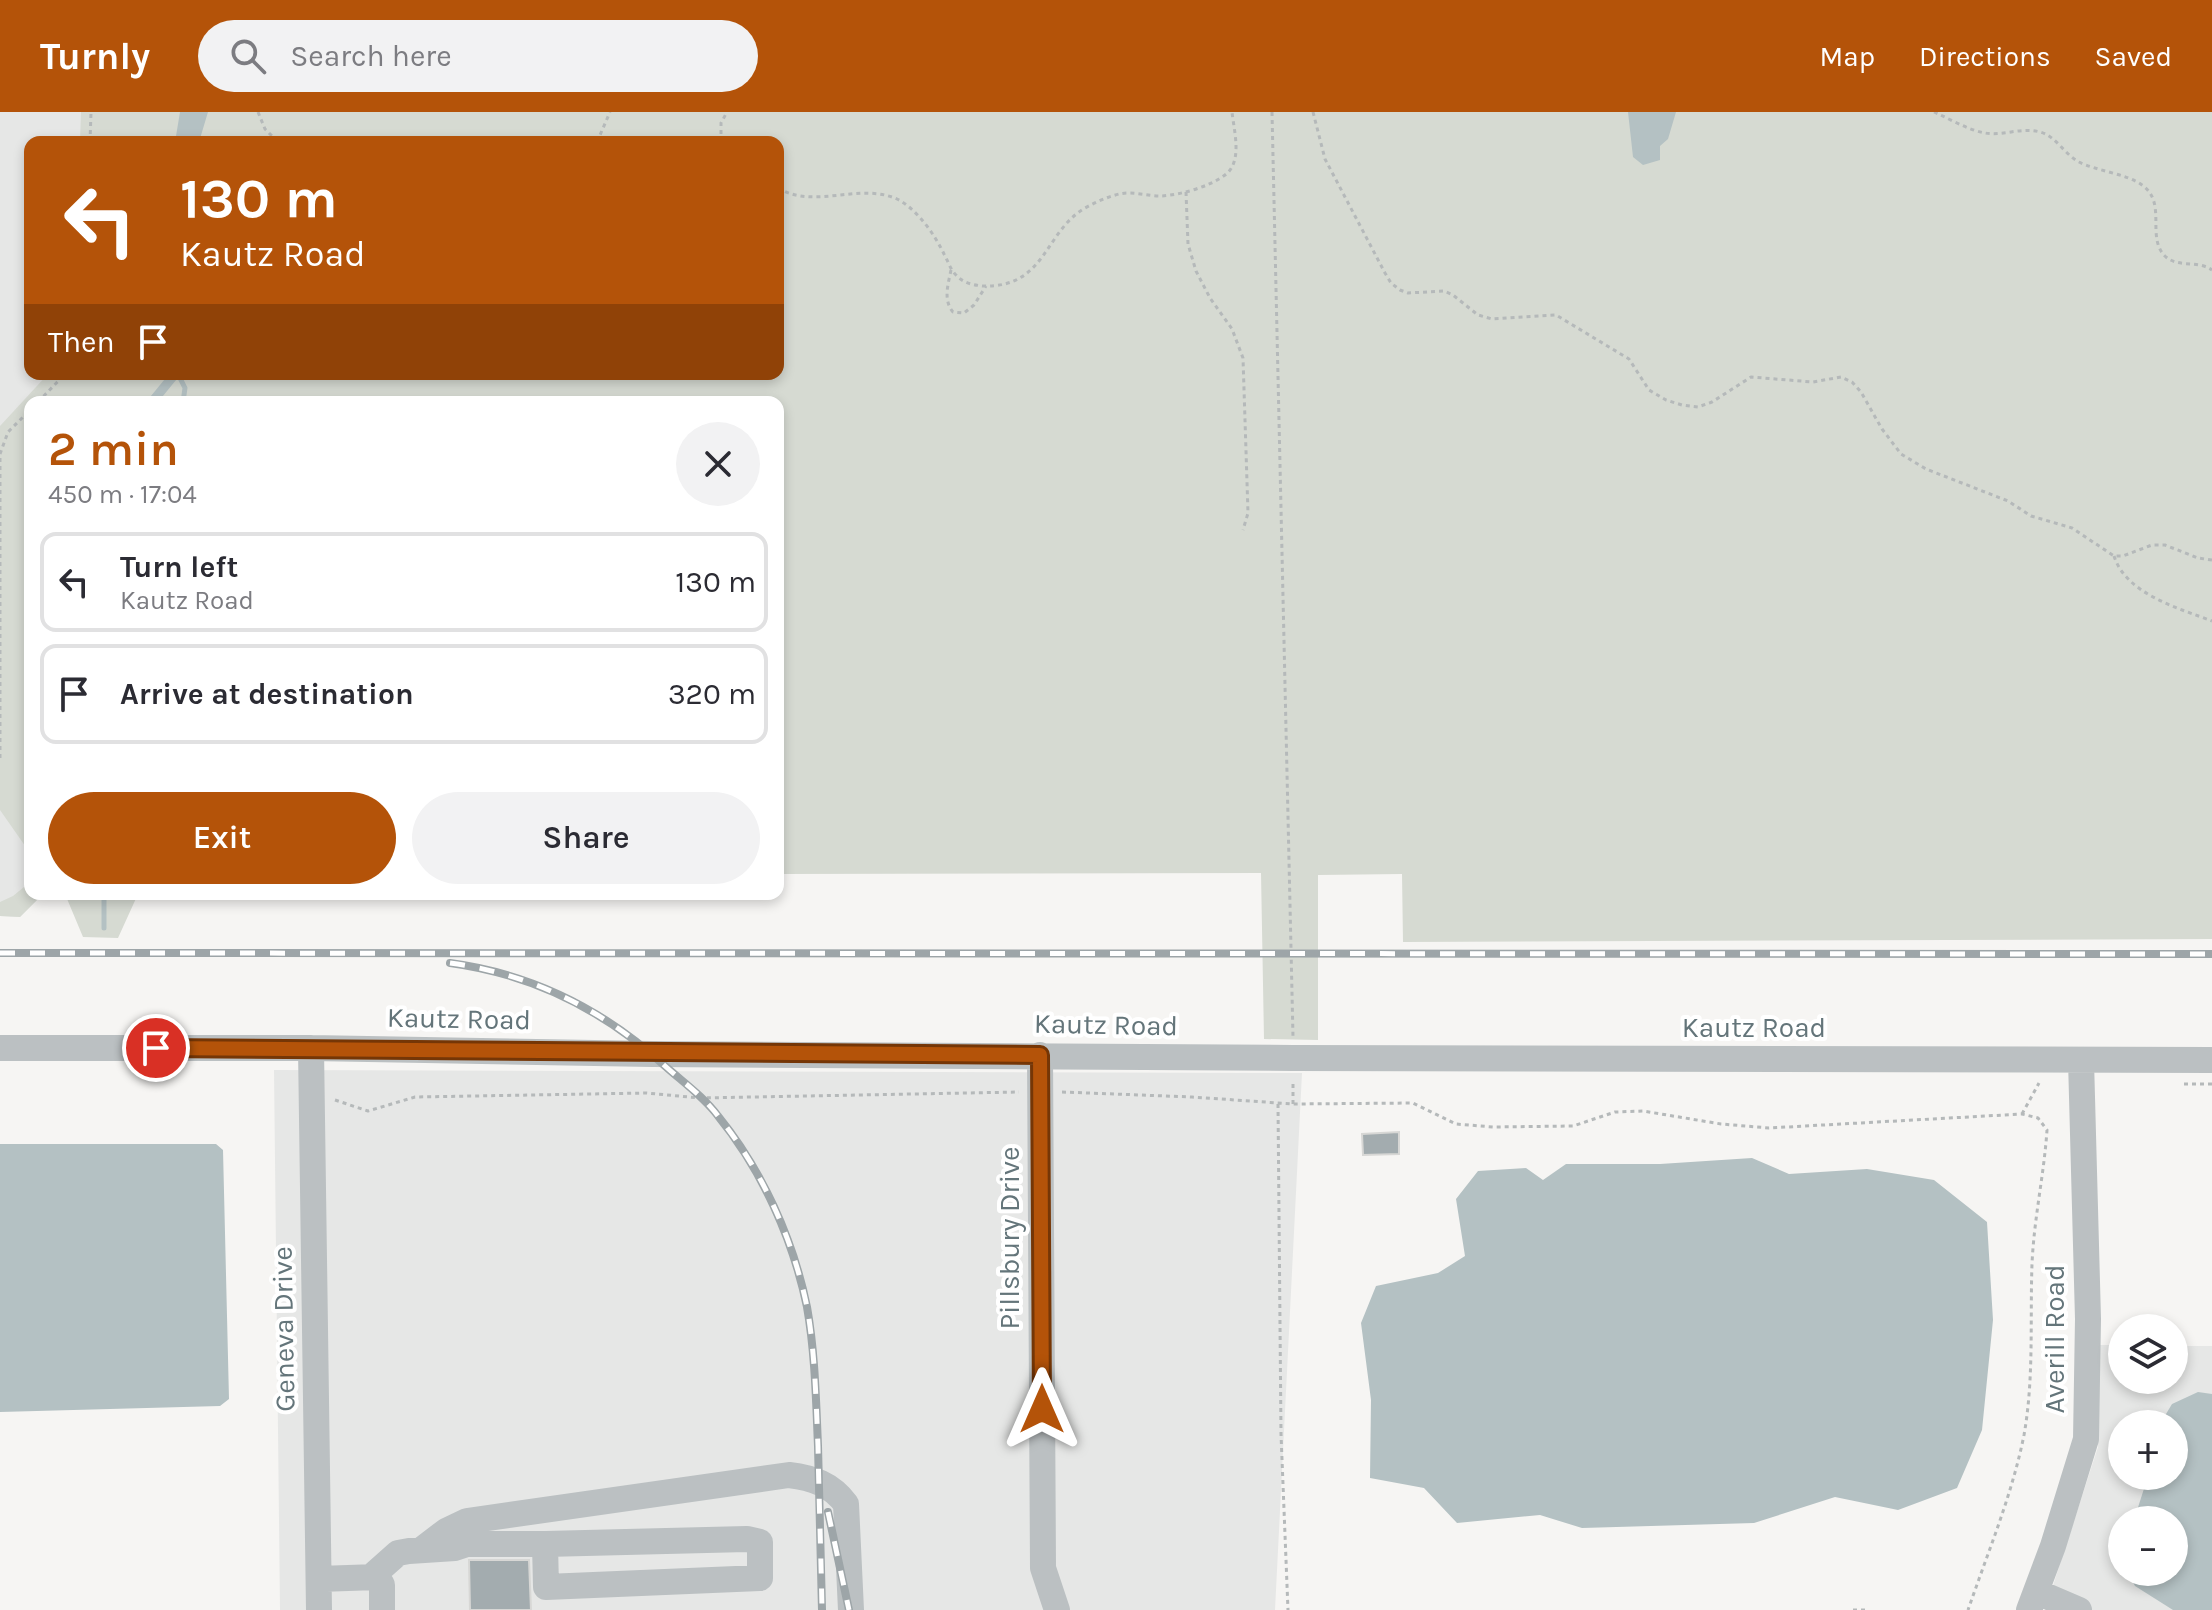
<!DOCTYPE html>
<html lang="en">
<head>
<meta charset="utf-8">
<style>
	:root { --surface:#fff; --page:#f2f2f3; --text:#2b2b33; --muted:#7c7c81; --line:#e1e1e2; --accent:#b45309 }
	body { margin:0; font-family:Karla,sans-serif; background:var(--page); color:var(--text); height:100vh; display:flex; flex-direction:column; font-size:30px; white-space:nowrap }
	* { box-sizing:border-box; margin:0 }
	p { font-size:26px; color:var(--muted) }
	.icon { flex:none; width:44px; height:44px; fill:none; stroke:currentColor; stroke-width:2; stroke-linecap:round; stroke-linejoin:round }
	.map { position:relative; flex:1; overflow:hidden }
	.sheet { position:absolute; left:24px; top:284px; width:760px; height:504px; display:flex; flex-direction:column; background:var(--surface); border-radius:16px; box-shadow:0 4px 12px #0003 }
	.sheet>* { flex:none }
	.guide { position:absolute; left:24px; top:24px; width:760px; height:244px; border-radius:16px; box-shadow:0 4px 12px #0003; background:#b45309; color:#fff; overflow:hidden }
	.tools { position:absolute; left:2108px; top:1202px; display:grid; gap:16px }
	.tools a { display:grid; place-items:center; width:80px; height:80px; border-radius:50%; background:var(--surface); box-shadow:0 4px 12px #0003; font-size:40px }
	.pin { position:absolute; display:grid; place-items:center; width:68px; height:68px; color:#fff; margin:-34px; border:4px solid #fff; border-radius:50%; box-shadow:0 2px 8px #0007 }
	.me { position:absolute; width:88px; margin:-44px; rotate:0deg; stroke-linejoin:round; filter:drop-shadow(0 0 6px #0008) }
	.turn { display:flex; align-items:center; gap:28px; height:168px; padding:0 24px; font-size:36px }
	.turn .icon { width:104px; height:104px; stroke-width:2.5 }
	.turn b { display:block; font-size:56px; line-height:68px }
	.then { display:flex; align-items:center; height:76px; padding:0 24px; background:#0003; gap:16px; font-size:30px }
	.round { display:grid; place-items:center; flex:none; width:84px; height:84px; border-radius:42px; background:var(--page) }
	.headline { display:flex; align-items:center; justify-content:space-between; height:136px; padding:0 24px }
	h1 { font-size:48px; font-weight:600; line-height:60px; color:var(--accent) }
	.primary-button { display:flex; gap:16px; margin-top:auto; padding:16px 24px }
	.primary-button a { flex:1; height:92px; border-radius:48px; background:var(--accent); color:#fff; font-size:32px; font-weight:600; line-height:92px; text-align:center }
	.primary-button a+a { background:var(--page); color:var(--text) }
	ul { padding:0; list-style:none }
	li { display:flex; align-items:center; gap:24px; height:100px; margin:0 16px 12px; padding:0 8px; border:4px solid var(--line); border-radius:16px }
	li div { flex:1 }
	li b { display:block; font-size:30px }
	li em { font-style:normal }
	header { display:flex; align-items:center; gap:48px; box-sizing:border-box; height:112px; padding:0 40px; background:var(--accent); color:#fff }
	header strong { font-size:38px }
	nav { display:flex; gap:44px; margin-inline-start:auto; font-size:28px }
	.search { width:560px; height:72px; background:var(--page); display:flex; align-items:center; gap:20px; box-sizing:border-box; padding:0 28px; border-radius:44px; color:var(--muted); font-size:30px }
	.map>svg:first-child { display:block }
	.built { fill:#e6e7e6; fill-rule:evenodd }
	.green { fill:#d6dad2 }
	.water { fill:#b4c1c3 }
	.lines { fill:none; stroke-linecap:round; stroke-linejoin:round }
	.stream { stroke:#b4c1c3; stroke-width:5 }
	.building { fill:#a3acaf; stroke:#d7d7d5; stroke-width:2 }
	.path { stroke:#b5b9ba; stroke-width:3; stroke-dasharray:4 4; stroke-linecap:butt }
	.minor { stroke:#bbc0c2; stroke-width:26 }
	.rail-casing { stroke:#9da5a8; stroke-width:8 }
	.rail { stroke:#fff; stroke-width:5; stroke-dasharray:15; stroke-linecap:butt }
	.route-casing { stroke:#753606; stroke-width:20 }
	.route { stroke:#b45309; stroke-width:14 }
	.labels { text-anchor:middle; stroke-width:8; stroke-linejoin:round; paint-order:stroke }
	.street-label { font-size:28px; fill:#64757a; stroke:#fff }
</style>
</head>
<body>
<header>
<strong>Turnly</strong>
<div class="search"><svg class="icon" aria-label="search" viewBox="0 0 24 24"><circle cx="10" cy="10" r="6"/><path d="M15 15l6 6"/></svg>Search here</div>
<nav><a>Map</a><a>Directions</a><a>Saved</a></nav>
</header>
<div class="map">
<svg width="2212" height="1498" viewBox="0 0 2212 1498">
	<rect width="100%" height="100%" fill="#f6f5f3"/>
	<path class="built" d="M0 0H123V30H30V262H93L30 290V782H43L20 805 0 804Z
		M274 958 1302 961 1275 1498H280Z
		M2098 1233H2122V1268H2174V1234H2212V1498H2045L2098 1335ZM2122 1312H2174V1364H2122ZM2122 1408H2174V1460H2122Z"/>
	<path class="green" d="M81 0H2212V827L1403 830 1402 762 1318 763V928L1264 927 1261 761 778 762V290H30V741L0 698V314L48 262H778V30H80Z
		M30 770V782H43L20 805 0 804V790L13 784Z
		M65 782H138L118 826 83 825Z"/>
	<path class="water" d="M180 0H208L199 30H175Z
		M1628 0H1676L1668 27 1660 34V48L1643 53 1633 45Z
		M169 262H181L158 290H146Z
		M0 1032H216L223 1038 229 1287 220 1294 0 1300Z
		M1752 1046 1789 1062 1867 1057 1934 1068 1987 1110 1993 1208 1982 1318 1957 1376 1898 1398 1835 1385 1754 1411 1582 1416 1540 1403 1457 1411 1424 1376 1370 1366 1371 1288 1361 1211 1376 1174 1438 1161 1465 1144 1456 1087 1478 1059 1526 1056 1543 1068 1566 1052H1660Z
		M2198 1280 2212 1282V1498H2173L2135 1474 2127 1460H2174V1408H2134L2148 1364H2174V1312H2160L2172 1292Z"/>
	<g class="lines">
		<path class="stream" d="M178 262 185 276 183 290
			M104 782V816"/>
	</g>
	<path class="building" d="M1399 1020V1042L1363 1043 1362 1022Z
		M469 1448H529L531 1498H470Z"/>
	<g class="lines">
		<path class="path" d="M258 0 265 17 278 30
			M1272 0 1293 925
			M1313 0 1325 47 1385 161 1391 171 1400 178 1408 181 1444 179 1453 183 1478 203 1492 207 1556 203 1629 247 1649 278 1666 288 1682 293 1698 295 1712 290 1751 265 1813 270 1841 265 1852 270 1861 280 1882 317 1901 342 1926 357 2008 389 2031 404 2072 416 2114 444H2123L2152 433H2165L2198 446 2212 448
			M1934 0C1950 7 1968 18 1985 21 2003 24 2022 15 2040 20 2056 24 2064 42 2079 50 2097 59 2127 62 2142 73 2168 91 2145 126 2166 145 2179 156 2198 148 2212 158
			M90 30 91 0
			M597 30 610 0
			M721 30V11L727 0
			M778 76C814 98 859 70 897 87 917 97 935 123 944 142 948 149 950 157 956 163 963 171 973 173 983 174 1046 176 1044 120 1085 96 1096 90 1107 85 1119 82 1132 79 1147 84 1161 84 1180 83 1209 75 1225 63 1243 50 1234 19 1232 0
			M1186 80 1188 132 1196 159 1210 186 1232 217 1243 246 1248 401 1243 418
			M951 158C948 173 943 188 953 200L964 201 974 193 986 174
			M38 290 65 262
			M2114 444C2126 482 2178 496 2212 509
			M0 646V342L8 320 30 298
			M2184 972H2212
			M1062 980 1192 985 1293 992 1413 991 1456 1012 1493 1015 1573 1014 1615 1000 1643 999 1721 1012 1769 1016 2022 1002 2038 1006 2047 1018C2044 1063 2034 1106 2032 1152 2030 1209 2034 1267 2024 1323 2012 1383 1988 1440 1968 1498
			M335 988 368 999 415 985 647 981 700 986 1019 980
			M1278 992 1281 1322 1288 1498
			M1293 992V968
			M2022 1002 2039 971
			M1853 1498H1866"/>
		<path class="minor" d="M0 936H311L652 942 1293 946 2212 948
			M311 936 319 1498
			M1040 943 1043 1456 1057 1498
			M421 1438 446 1419 467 1409 789 1363C813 1366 831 1372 846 1392L851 1498
			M371 1465 398 1441 409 1439 455 1436 467 1432H545L546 1475 760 1466V1430L747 1427 545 1432
			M319 1467 377 1465 382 1473V1498
			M2037 1480 2079 1498
			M2029 1498 2053 1434 2086 1327 2088 1207 2081 948"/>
		<g class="rail-casing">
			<path id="rail" d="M0 841 2212 842
				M450 851C532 862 604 898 665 954 683 970 704 985 718 1004 762 1058 793 1127 807 1195 815 1240 816 1288 818 1334 819 1389 821 1443 822 1498
				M828 1400 849 1498"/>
		</g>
		<use href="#rail" class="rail"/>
	</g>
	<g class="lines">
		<g class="route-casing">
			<path id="route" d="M156 936 1040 943 1042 1297"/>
		</g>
		<use href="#route" class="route"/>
	</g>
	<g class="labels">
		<g class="street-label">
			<text transform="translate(459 906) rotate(1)" y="10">Kautz Road</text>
			<text transform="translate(1106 912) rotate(1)" y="10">Kautz Road</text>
			<text x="1754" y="925">Kautz Road</text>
			<text transform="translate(1009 1126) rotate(-90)" y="10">Pillsbury Drive</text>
			<text transform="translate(283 1217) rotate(-91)" y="10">Geneva Drive</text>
			<text transform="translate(2054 1227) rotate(-90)" y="10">Averill Road</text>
		</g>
	</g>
</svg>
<div class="tools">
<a><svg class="icon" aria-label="layers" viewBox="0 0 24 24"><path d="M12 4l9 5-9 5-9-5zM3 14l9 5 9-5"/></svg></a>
<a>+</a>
<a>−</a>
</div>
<div class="pin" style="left:156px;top:936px;background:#d93025"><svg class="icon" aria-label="arrive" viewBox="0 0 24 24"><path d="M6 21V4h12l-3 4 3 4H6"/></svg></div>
<svg class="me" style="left:1042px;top:1297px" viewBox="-20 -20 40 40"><path d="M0-17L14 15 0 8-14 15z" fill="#b45309" stroke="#fff" stroke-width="4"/></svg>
<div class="guide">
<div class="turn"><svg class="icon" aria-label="left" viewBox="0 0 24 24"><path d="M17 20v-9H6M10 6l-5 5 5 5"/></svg><div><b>130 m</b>Kautz Road</div></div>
<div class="then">Then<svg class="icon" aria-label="arrive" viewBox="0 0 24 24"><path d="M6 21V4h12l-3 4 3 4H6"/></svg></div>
</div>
<section class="sheet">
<div class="headline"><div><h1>2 min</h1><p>450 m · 17:04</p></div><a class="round"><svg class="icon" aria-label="close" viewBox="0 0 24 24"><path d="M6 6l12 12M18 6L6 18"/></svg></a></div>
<ul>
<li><svg class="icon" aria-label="left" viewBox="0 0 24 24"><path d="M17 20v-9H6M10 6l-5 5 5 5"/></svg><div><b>Turn left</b><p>Kautz Road</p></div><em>130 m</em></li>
<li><svg class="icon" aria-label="arrive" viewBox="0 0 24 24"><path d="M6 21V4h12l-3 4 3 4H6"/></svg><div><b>Arrive at destination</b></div><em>320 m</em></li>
</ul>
<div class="primary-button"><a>Exit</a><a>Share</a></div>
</section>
</div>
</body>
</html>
